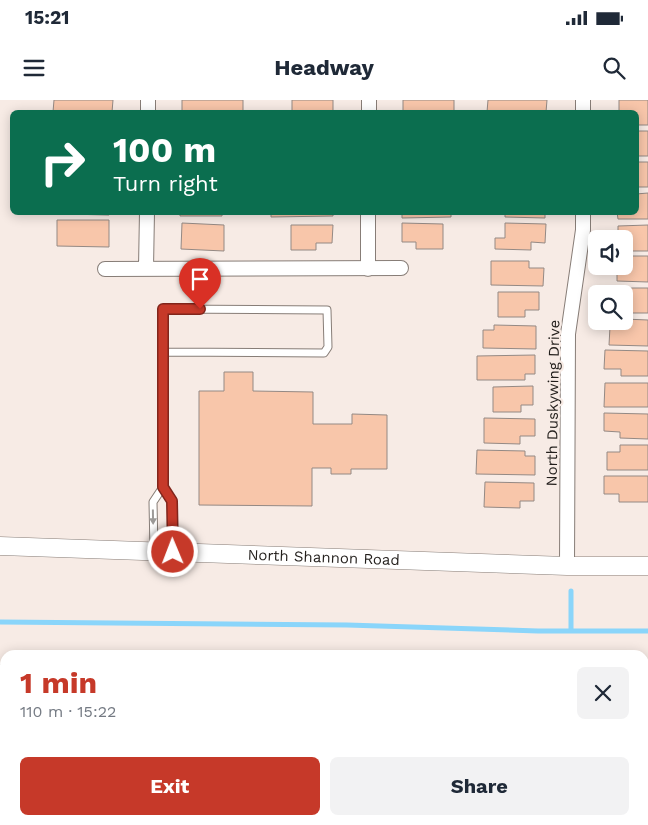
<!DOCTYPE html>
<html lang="en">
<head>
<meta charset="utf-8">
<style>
	:root { --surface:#fff; --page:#f2f2f3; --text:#1f2937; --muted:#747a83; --accent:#c63929 }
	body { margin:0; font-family:"Work Sans",sans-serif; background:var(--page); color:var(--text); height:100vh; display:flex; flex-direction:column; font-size:19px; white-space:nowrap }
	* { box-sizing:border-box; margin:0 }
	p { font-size:16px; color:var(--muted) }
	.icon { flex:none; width:28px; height:28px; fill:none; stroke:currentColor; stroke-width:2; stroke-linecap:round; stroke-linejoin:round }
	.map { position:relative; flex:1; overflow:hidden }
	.sheet { position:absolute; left:0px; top:550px; width:649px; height:175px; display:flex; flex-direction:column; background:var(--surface); border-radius:15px 15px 0 0; box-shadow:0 2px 12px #0003 }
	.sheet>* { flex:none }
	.hud { position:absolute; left:10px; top:10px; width:629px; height:105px; border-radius:8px; box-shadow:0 2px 12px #0003; background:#0b6e4f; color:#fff; overflow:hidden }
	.fabs { position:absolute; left:588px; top:130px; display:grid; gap:10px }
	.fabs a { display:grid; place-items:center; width:45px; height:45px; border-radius:8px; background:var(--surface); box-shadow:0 2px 12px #0003; font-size:25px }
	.pin { position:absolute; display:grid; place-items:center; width:42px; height:42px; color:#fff; margin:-51px -21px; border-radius:50% 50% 50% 0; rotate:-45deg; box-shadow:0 0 5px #0007 }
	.pin .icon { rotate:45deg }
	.me { position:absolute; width:55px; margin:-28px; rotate:359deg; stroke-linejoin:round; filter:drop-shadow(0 0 4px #0008) }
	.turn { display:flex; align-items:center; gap:18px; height:105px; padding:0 20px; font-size:22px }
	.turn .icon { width:65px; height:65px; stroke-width:2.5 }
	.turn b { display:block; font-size:35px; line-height:42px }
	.round { display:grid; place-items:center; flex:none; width:52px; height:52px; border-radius:8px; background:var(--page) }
	.head { display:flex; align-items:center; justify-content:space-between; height:85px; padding:0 20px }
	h1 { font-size:30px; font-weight:700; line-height:38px; color:var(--accent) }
	.primary-button { display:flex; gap:10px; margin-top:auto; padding:10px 20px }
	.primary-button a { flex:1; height:58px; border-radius:8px; background:var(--accent); color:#fff; font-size:20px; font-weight:700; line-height:58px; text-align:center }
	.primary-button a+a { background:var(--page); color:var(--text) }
	.status { display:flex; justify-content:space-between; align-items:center; height:35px; padding:0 25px; background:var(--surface); direction:ltr }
	.status svg { height:14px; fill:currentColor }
	header { display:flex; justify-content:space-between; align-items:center; height:65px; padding:0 20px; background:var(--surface); font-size:22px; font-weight:700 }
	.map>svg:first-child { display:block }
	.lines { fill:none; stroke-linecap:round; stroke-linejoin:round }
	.stream { stroke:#8ad5fa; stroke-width:5 }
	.building { fill:#f8c6aa; stroke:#948984 }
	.service-casing { stroke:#877d77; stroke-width:9 }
	.minor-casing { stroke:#877d77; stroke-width:16 }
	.tertiary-casing { stroke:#877d77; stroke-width:19 }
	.service { stroke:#fff; stroke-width:7 }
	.minor { stroke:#fff; stroke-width:14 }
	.tertiary { stroke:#fff; stroke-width:18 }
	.oneway { fill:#9c9a98 }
	.route-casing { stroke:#81251b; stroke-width:12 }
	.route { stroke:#c63929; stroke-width:9 }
	.labels { text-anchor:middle; stroke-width:4.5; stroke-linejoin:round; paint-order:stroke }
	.street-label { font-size:15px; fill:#221e1b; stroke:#f7ebe5 }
</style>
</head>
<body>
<div class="status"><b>15:21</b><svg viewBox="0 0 49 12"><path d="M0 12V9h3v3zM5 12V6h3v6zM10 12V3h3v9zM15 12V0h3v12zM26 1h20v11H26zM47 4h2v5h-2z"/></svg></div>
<header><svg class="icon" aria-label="menu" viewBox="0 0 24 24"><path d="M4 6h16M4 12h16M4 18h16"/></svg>Headway<svg class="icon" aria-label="search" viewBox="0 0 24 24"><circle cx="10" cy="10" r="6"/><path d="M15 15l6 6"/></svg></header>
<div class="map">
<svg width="648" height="725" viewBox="0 0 648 725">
	<rect width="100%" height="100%" fill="#f7ebe5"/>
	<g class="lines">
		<path class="stream" d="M571 491V531
			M0 522 347 525 538 531H648"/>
	</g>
	<path class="building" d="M54 0H113L112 12H53Z
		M182 0H243V12H182Z
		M292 0H333V12H292Z
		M403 0H454V12H403Z
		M488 0H547L546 12H487Z
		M619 0H648V25H636V12H619Z
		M636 31H648V56H636Z
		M636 62H648V87H636Z
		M648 93V119H618L617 112H636V94Z
		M66 112H110L109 115 66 114Z
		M180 112H222V116H180Z
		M271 112H333V116L271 117Z
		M402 112H451V117L402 118Z
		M505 112H545V118L505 117Z
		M57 120H109V147L57 146Z
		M182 123 224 125V151L181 149Z
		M402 123 443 124V149H416V142H402Z
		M505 123 546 124 545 143 531 142V150L495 149V138H505Z
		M291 125H333L332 143H316V150H291Z
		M648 125V151H632L631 143H624V139H618V126Z
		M631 156H648V182L617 181V166H624V163H631Z
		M491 161H529V168H544L543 186 491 185Z
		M616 188H648V213H628L629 206H624V194H616Z
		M498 192H539V210H525V217H498Z
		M624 219 648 220V246L609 245 610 227H622Z
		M494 225 536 226V249L483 248V230H494Z
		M605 250 648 251V276H621V269H604Z
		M535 255V274H525V280H477V256Z
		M224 272H253V291L313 292V324H352V314L387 315V369H351V374H331V368H312V406L199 405V291H224Z
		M605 283H648V307H604Z
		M533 286V305H521V312H493V287Z
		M604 313 648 314V339L620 338V332L604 331Z
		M484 318 535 319V336H520V344L484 343Z
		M620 345H648V370H607V352H620Z
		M477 350 525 351V356H535V375L476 374Z
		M604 376H648V402H619V394H604Z
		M485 382 534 383V401H520V408L484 407Z
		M644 684 648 685 647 714H644Z
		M290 720H306V725H290Z
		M77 721 78 725H46Z"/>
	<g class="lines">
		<g class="service-casing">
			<path id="service" d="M163 387V209L327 210 328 247 324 253 164 252
				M154 450 153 402 163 387 172 401 173 452
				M644 575H648
				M231 720V725
				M455 720V725"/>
		</g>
		<g class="minor-casing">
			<path id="minor" d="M583 0V12
				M148 12V0
				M369 12V0
				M146 168 147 112
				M105 169 401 168
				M368 169V112
				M567 466 568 234 583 130V112
				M0 572H5
				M129 720V725
				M346 720V725
				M559 720V725"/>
		</g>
		<g class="tertiary-casing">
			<g id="tertiary">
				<path id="s1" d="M0 446 567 466H648"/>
			</g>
		</g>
		<use href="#service" class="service"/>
		<use href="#minor" class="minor"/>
		<use href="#tertiary" class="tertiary"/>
	</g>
	<defs><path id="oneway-solid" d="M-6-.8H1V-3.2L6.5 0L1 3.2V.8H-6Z" transform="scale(1.25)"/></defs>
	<use class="oneway" href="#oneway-solid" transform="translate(153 417) rotate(89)"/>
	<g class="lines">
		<g class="route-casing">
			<path id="route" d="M173 452 172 401 163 387V209H200"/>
		</g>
		<use href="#route" class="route"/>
	</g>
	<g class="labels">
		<g class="street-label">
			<text transform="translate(553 303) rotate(-89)" y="5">North Duskywing Drive</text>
			<text dy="5" stroke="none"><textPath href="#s1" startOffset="324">North Shannon Road</textPath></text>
		</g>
	</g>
</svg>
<div class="fabs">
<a><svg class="icon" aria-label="sound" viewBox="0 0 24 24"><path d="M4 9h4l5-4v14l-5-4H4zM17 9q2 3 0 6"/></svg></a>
<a><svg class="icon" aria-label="search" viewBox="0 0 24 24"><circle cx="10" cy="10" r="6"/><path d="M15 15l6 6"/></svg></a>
</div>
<div class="pin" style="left:200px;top:209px;background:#d93025"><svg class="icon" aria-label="arrive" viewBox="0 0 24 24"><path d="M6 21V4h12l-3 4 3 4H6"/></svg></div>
<svg class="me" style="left:173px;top:452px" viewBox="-20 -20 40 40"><circle r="17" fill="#c63929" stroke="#fff" stroke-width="3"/><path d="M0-11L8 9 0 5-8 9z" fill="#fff"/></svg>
<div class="hud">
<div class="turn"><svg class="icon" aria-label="right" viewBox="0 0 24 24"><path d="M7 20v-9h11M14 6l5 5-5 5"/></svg><div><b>100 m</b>Turn right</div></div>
</div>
<section class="sheet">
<div class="head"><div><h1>1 min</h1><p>110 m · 15:22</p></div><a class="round"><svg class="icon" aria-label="close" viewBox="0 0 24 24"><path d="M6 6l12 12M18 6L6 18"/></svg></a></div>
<div class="primary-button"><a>Exit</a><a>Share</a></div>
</section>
</div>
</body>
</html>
